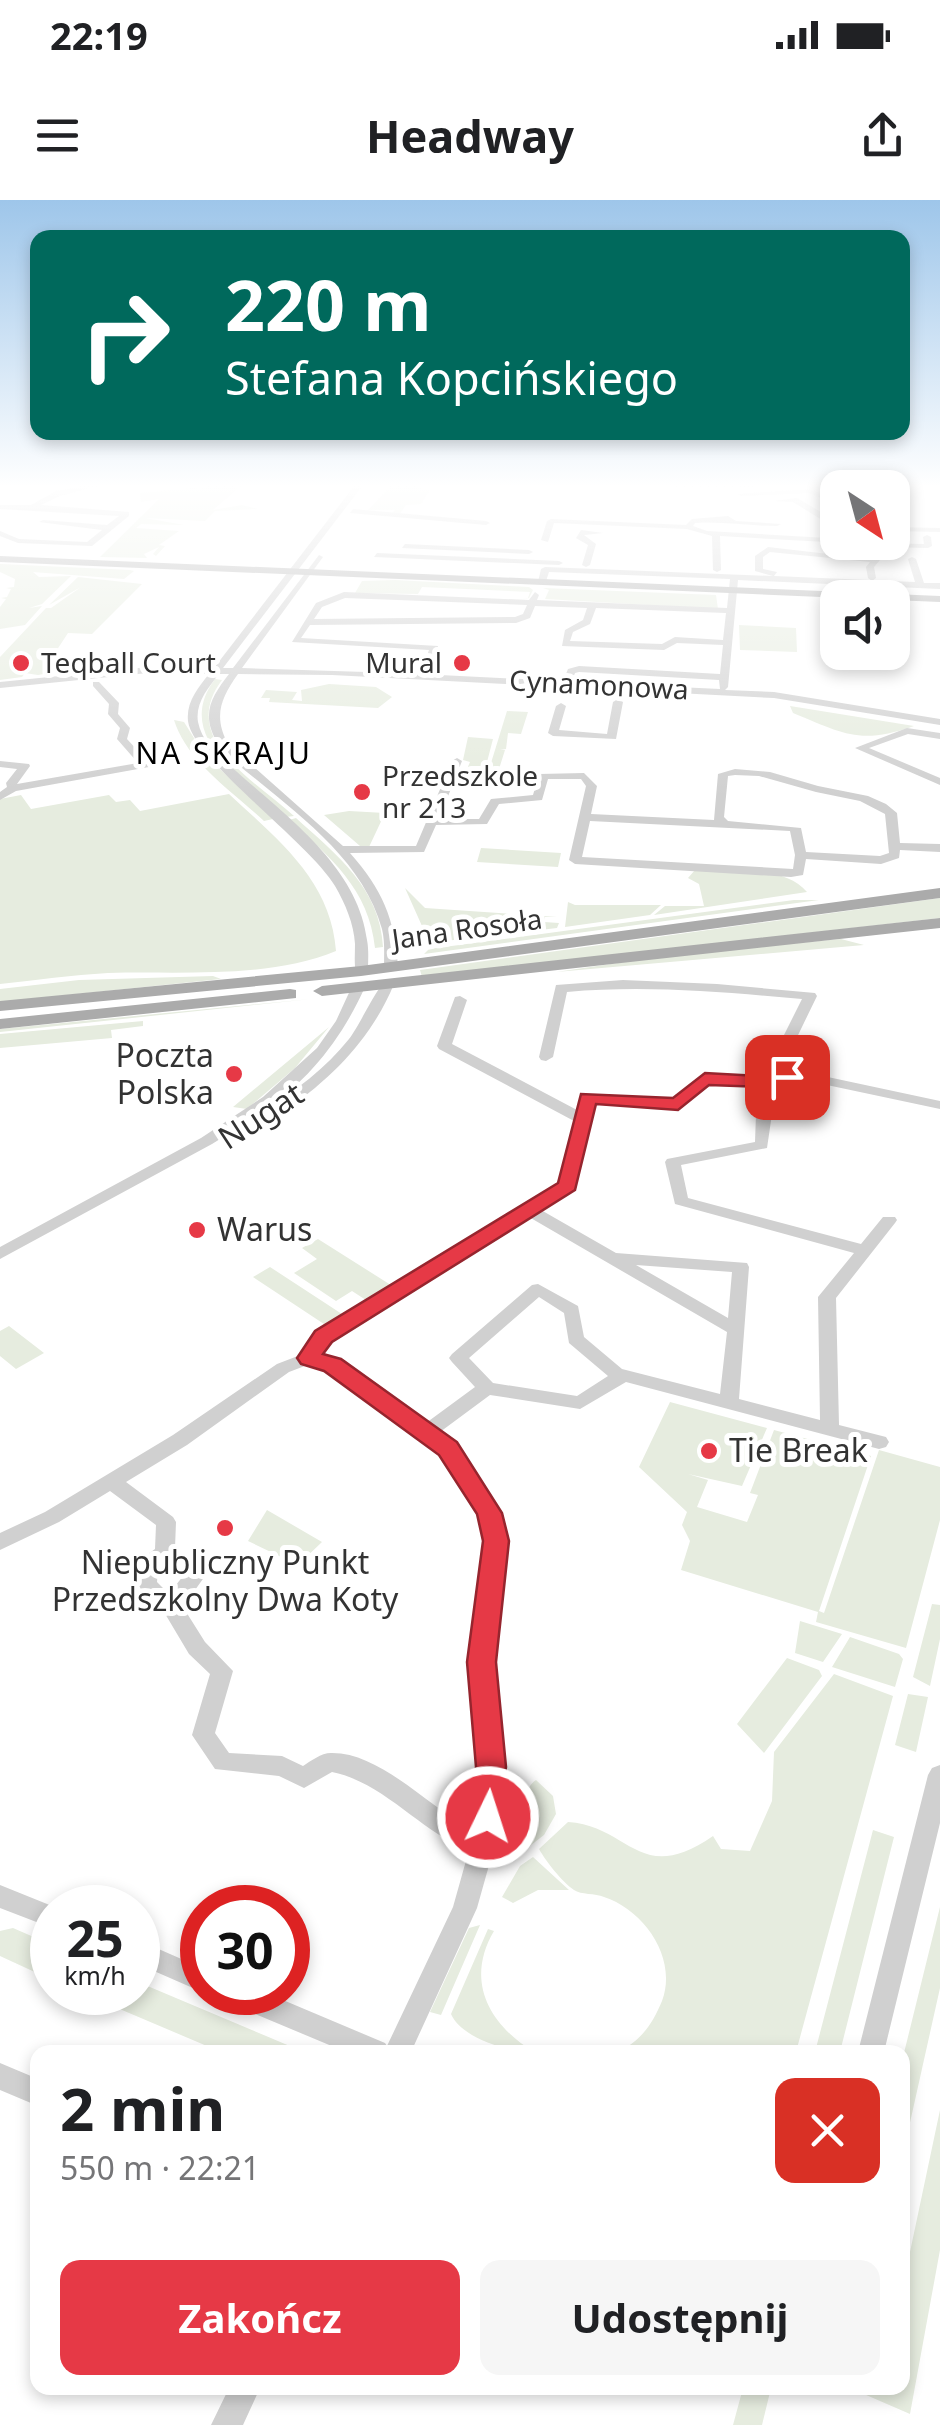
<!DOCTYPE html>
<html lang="pl">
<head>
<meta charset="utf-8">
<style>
	:root { --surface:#fff; --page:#f6f6f6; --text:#202124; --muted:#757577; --accent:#e63946 }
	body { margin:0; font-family:"Noto Sans",sans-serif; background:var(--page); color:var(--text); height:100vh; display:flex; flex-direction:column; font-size:38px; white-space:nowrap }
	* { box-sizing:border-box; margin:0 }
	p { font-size:32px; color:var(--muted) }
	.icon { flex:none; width:55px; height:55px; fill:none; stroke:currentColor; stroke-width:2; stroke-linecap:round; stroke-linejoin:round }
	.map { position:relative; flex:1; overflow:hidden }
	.panel { position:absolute; left:30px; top:1845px; width:880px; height:350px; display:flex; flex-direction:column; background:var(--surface); border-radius:20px; box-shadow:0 5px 15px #0003 }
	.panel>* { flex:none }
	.banner { position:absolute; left:30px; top:30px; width:880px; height:210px; border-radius:20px; box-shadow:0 5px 15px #0003; background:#00695c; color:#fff; overflow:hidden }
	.needle { width:65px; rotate:144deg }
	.tools { position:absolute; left:820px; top:270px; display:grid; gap:20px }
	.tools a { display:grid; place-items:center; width:90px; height:90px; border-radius:20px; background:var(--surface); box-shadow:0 5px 15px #0003; font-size:50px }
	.speed { position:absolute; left:30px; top:1685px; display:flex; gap:20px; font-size:50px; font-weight:700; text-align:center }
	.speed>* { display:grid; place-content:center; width:130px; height:130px; border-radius:50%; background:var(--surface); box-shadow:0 5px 15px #0003; line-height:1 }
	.speed small { font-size:25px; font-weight:400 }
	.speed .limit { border:15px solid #d22; background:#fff; color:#111 }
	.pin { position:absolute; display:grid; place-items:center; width:85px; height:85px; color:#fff; margin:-42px; border-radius:20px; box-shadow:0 5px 15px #0006 }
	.me { position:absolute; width:110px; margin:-55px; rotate:4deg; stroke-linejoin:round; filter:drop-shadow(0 0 8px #0008) }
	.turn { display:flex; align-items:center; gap:35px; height:210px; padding:0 30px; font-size:45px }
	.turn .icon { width:130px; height:130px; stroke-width:2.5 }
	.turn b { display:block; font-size:70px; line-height:85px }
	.round { display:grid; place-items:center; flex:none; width:105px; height:105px; border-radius:20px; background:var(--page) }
	.summary { display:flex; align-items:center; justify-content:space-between; height:170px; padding:0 30px }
	h1 { font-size:60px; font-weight:700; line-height:75px }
	.primary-button { display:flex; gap:20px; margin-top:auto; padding:20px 30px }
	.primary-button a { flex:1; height:115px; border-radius:20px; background:var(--accent); color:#fff; font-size:40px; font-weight:700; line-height:115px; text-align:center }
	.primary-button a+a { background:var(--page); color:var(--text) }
	.status { display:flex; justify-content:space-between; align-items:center; height:70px; padding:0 50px; background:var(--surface); direction:ltr }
	.status svg { height:28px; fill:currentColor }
	header { display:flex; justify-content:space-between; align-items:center; height:130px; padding:0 30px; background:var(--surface); font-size:45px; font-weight:700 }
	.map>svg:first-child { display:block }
	.green { fill:#e6ecdf }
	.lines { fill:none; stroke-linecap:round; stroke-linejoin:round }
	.minor { fill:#d0d0d0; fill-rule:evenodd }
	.major { fill:#ababab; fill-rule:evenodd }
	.route { fill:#e63946; stroke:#96252e; stroke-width:2.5 }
	.poi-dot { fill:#e63946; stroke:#fff; stroke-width:4 }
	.labels { text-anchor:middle; stroke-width:10; stroke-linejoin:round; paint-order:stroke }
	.far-poi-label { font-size:28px; fill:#333; stroke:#fff; text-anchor:start }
	.far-street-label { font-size:28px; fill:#333; stroke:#fff }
	.far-neighbourhood-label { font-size:30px; letter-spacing:2.5px; fill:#000; stroke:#fff }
	.poi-label { font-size:32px; fill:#333; stroke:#fff; text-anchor:start }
	.street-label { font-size:32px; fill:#333; stroke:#fff }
</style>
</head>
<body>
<div class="status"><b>22:19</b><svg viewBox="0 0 49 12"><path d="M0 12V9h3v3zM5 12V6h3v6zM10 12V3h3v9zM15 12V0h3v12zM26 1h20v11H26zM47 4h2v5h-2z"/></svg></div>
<header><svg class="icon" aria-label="menu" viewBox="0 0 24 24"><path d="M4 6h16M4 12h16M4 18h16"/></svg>Headway<svg class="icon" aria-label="share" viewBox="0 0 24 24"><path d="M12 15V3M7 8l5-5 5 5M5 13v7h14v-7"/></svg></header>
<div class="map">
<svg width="940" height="2225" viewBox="0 0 940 2225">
	<rect width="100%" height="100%" fill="#fff"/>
	<path class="green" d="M212 285H242L213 310 242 305 258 309 215 311 205 321 145 318 184 325 141 324 136 328 179 331 159 345 165 346 156 356 153 354 159 347 144 354 147 358 100 357 159 299 141 302 140 293 202 287 189 292Z
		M392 285H454L412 286 430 290 421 304 406 305 399 315 391 314 395 310H368Z
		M0 364 130 370 134 371 124 379 33 372 39 377 71 376 42 404 29 408 42 406 25 425 0 429V407L6 399 1 398 7 397 11 389 6 388 14 387 15 379 0 372Z
		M78 377 142 384 92 434 68 433 43 471H61L38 475 25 473 22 477 0 480V457L46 408H51L81 387 49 405Z
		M395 380 529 387 533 390 529 398 518 400 528 398 530 392 422 387 418 394 355 393 362 381Z
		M543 388 716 395 718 409 545 399 549 390Z
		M739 425 796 428 797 452 740 450Z
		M215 479 222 480C178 539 253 579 294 616L286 617C247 581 171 538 215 479Z
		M329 484 376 487 392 497 378 508 269 502 270 498H261L266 490 297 492 292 500 302 501 301 490Z
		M790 506 914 526C860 545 844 534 793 513Z
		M507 511 528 512 521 534 508 533 506 549 500 550H505L493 588 451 586 460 585 470 562 463 560 468 537 493 539 487 562 491 563Z
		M174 520 184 522 204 554 273 619 264 621C233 592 187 562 174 520Z
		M229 594C277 639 331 680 336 751 268 779 183 771 108 773 72 775 36 780 0 784V599L21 595 31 609 109 595 116 602 130 600 140 611Z
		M349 611 385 613 369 647 360 646 324 615Z
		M296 618C337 655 380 688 383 747L375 748C369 689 330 657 289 620Z
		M481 648 561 653 558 667 477 662Z
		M695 670C729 672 784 664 807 692L654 715 665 706H704L699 684 688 678Z
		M405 688 425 708 557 717H545L544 722 559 723 557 728 445 741 422 726Z
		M940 698V718L422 777 420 770Z
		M794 700H819L424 754 429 749Z
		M568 702 575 705H661L650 715 565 727Z
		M841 739 864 745 556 772 686 753Z
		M213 776 221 779 0 802V789L79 780Z
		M311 799 0 832V829Z
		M143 821V826L111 830 112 838 0 848V834Z
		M329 827 295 868 247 909 233 907Z
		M318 1039 394 1087 369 1102 352 1091 336 1101 294 1073 317 1059 302 1048Z
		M270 1067 345 1116 330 1128 253 1077Z
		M9 1126 44 1153 16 1169 0 1156V1131Z
		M670 1202 767 1228 742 1286 688 1274 708 1280 697 1307 747 1322 758 1295 750 1293 774 1230 871 1256 819 1411 824 1413 879 1250 940 1267V1320L906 1448 816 1422 818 1412 681 1370 690 1341 682 1325 687 1312 639 1267Z
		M267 1310 322 1342 298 1365 248 1341Z
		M932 1404 940 1405V1439L930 1486 913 1477Z
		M800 1421 842 1434 823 1462 795 1453Z
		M850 1437 899 1454 903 1459 895 1487 832 1467Z
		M787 1458 819 1470 822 1476 764 1553 737 1524Z
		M834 1474 893 1496 796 1852H618C641 1841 653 1823 662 1801 678 1758 644 1710 604 1697 595 1693 581 1695 574 1690 562 1682 545 1660 539 1649L568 1622C630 1626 639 1687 713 1636L721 1649 750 1651 772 1601 774 1552Z
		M908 1494 928 1497 916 1552 895 1545Z
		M536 1580 553 1596 556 1614 544 1635 526 1649C517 1632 520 1590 536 1580Z
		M873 1630 894 1637 840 1852H815Z
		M533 1657 569 1690H538L513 1703 502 1697 520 1666Z
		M940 1707V1788L903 1954V1857Z
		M480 1725 441 1815 430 1812 469 1728Z
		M13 1728 52 1745V1780L0 1756V1731Z
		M488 1729 494 1731C465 1780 488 1824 534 1852 510 1853 461 1838 451 1814Z
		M138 1782 304 1852H221L82 1793 138 1792Z
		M940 1910V2050L910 2214 850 2188H902L903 2085Z
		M743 2188H771L762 2225H733Z"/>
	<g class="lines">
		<path class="minor" d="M89 285H101L60 296 41 305 129 312V316L92 346 18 343 0 336V331L19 339 87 342 102 330 39 322 43 320 107 325 119 316 0 309V305H31L56 291Z
			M355 285H363L223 468H233L319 355 323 357 242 468 430 474 434 466 425 461 429 450 292 442 316 403 344 392 529 400 535 392 539 395 537 400 727 408 730 379 549 372 545 384 538 382 541 369 545 367 773 376 755 371V356L768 347 880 360 874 367 876 378 872 381 868 378 866 367 870 362 770 352 763 357V369L777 372 774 376 915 382 908 359 912 357 916 359 924 383H940V389L738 380 728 487 725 490 774 492 940 519V525L774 498 332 475 238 474C221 498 213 516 228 544L343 646H416L452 561 457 558 462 561 439 619H479L491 599 533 595 539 574 584 573 597 586 591 614 714 620 718 574 735 569 770 572 818 586 868 596 886 604 897 613 900 643 940 644V652L900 650 899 658 881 664 806 659 803 675 791 677 575 664 569 660 586 586 581 579H548L542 600 499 604 487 624 436 625 424 652 350 653C382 689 395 719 398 767L391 771 384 767C384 755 385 741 382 729 364 664 307 621 257 580 239 565 218 552 211 529 204 507 216 491 229 474H219C208 488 195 503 198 522 202 543 221 558 236 571 286 616 358 667 367 740 369 750 368 761 368 771L361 775 356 774C354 764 355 754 355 744 354 724 345 703 335 686 308 641 192 559 188 521 186 502 198 488 209 474L148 473 0 488V482L148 467 214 468ZM345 398 527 405 523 414 515 417 314 419 322 407ZM535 406 587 408 583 420 565 430 562 446 664 450 677 443 723 445 720 474 579 466 568 469 563 481 440 475 444 465 435 460 438 446 301 438 310 425 516 423 530 418ZM596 408 726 413 723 440 675 437 662 444 570 441 573 432 590 424ZM579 472 719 480 720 489 573 482 575 473ZM735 575 759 576 816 592 860 601 885 614 889 653 880 656 806 652 801 628 728 621 724 617 728 576ZM590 621 790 631 795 655 793 669 582 657Z
			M568 285H758L754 287Z
			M810 289 838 301V306L809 293 741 296 737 294Z
			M797 298 833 319 834 321 827 323 793 302 774 301Z
			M892 302 899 317 895 319H892Z
			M353 309 486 321 490 323 486 325 350 313Z
			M728 316 736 321 781 324 777 326C748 326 723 321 695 323L693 326 707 331 827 338 838 342 924 344 923 337 927 335 931 337 932 346 928 348 837 346 826 342 720 336 721 370 717 372 713 370 712 336 687 329 554 323 548 342 541 340 547 321 551 319 686 325 692 319Z
			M892 327 940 328V332L892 331Z
			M581 330 603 333 584 335 596 344 590 365 586 367 582 365 588 345 576 338Z
			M405 344 529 350 533 352 529 354 402 348Z
			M377 353 559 361 563 363 559 365 374 357Z
			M93 482H99L119 503 118 514 130 528 127 539 149 563V567L16 591 0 600V592L7 587 6 583 17 569 0 567V561L29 564 30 566 17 584 138 563 117 539 120 528 108 514 109 504 93 486Z
			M618 499 623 502 616 539 553 536 548 533 556 506 561 503 566 506 559 530 607 534 613 502Z
			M907 528 940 533V539L908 534 869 548 940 578V585L855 548Z
			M387 780 394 784C372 837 335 875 289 908 278 915 268 925 255 923L254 918 212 944 0 1059V1047L201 938 263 897 317 848 336 821 353 784H363L365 787C342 838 310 879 264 911 295 891 326 868 349 839 360 825 377 786 387 780Z
			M623 780 717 784 815 793 817 796 784 864 795 870 940 901V909L794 878 772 914 767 948 681 965 688 998 861 1044 883 1017H895L897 1020 895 1023 836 1098 839 1225 886 1237 889 1242 886 1247 879 1249 626 1182 580 1209 490 1195 440 1232 455 1243 494 1302 506 1341 493 1462 504 1590 495 1644 477 1708 411 1852H346L224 1801 220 1792H264L385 1843 387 1846 453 1707 469 1650C419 1631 385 1583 332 1572L304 1588 279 1576 215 1569 192 1535 210 1474 189 1454 164 1412 148 1402 137 1382 141 1359 155 1349 156 1325 110 1291 59 1322 0 1350V1333L45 1312 173 1235 277 1164 303 1154 317 1132 561 984 574 921 439 849 437 846 455 797 460 796 467 800 452 844 577 910 580 898 587 894 674 899 700 876 705 875 778 879 782 874 769 865 802 799C723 792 646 785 567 792L553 857 546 861 541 860 539 857 556 785ZM709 884 772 888 756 914 755 942 667 959 665 962 675 1004 854 1053 818 1097 820 1220 739 1199 749 1067 747 1063 616 1053 541 1010 576 986 593 903 678 908 683 907ZM529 1017 727 1132 720 1194 622 1169 584 1137 578 1106 538 1084 532 1085 452 1154 449 1158 452 1162 475 1187 426 1223 338 1161 320 1155 329 1140ZM636 1065 732 1072 728 1118ZM539 1097 564 1113 569 1143 608 1176 577 1196 493 1183 469 1158ZM310 1164 326 1169 441 1253 477 1308 486 1341 471 1462 480 1590 473 1630C430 1609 381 1552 331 1553 321 1553 311 1561 303 1566L282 1556 229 1553 215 1533 233 1471 205 1442 183 1407 205 1376 192 1357 175 1348 176 1322 173 1317 126 1282 187 1245 289 1172ZM166 1362 178 1369 183 1376 169 1394 157 1382 158 1368Z
			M940 1565V1623L884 1852H858L928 1575 932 1568Z
			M0 1685 57 1708H52V1728L0 1708Z
			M138 1740 202 1768V1792L138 1764Z
			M0 1863 38 1879V1906L0 1890Z
			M229 2188H260L243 2225H211Z"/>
		<path class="major" d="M0 356 940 396V402L0 362Z
			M940 688V698L361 776 0 811V801L361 766Z
			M940 718V728L322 796 313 791 322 786Z
			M290 789 296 790V798L0 829V819Z"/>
	</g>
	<linearGradient id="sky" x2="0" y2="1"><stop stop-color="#9ec6ea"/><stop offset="0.48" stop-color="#fff"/><stop offset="1" stop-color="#fff" stop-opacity="0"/></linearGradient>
	<rect width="940" height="596" fill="url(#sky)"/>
	<path class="route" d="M787 871 796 877 788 888 709 885 678 910 596 904 575 990 332 1142 323 1154 341 1159 457 1242 502 1313 509 1341 496 1462 506 1567 498 1626 488 1630 477 1626 472 1617 476 1567 467 1462 483 1341 477 1314 439 1255 324 1171 301 1164 297 1158 315 1131 558 983 581 894 673 898 705 873 776 877Z"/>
	<g class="poi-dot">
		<circle cx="21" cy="463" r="10"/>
		<circle cx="462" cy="463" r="10"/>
		<circle cx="362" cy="592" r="10"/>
		<circle cx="234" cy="874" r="10"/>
		<circle cx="197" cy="1030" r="10"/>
		<circle cx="709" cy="1251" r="10"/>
		<circle cx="225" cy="1328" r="10"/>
	</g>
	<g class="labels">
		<g class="far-poi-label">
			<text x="41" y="473">Teqball Court</text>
			<text x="442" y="473" text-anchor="end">Mural</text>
			<text x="382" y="586">Przedszkole<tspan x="382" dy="32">nr 213</tspan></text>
		</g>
		<g class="far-street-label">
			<text transform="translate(599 485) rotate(3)" y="10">Cynamonowa</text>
			<text transform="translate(467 729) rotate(-8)" y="10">Jana Rosoła</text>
		</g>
		<g class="far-neighbourhood-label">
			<text x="224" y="564">NA SKRAJU</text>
		</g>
		<g class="poi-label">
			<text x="214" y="867" text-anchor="end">Poczta<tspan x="214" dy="37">Polska</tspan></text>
			<text x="217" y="1041">Warus</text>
			<text x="729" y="1262">Tie Break</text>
			<text x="225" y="1374" text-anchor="middle">Niepubliczny Punkt<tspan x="225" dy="37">Przedszkolny Dwa Koty</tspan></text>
		</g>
		<g class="street-label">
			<text transform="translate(261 916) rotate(-33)" y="11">Nugat</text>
		</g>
	</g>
</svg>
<div class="tools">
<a><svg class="needle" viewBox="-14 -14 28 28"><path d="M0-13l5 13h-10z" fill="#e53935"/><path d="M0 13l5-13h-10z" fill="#757577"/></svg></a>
<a><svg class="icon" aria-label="sound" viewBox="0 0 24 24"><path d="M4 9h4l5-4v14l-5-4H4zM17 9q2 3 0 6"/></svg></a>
</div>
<div class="speed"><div>25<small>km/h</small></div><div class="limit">30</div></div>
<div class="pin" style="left:787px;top:877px;background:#d93025"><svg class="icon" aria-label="arrive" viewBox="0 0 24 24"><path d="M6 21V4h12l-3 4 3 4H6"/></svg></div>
<svg class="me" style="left:488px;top:1617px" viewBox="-20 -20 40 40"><circle r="17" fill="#e63946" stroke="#fff" stroke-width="3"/><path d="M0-11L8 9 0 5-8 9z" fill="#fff"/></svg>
<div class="banner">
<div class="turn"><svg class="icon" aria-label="right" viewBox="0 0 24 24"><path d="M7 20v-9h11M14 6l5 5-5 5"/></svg><div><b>220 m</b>Stefana Kopcińskiego</div></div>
</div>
<section class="panel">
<div class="summary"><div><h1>2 min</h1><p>550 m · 22:21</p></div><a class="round" style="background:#d93025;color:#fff"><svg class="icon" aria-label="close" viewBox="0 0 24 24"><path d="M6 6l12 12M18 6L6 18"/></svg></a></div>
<div class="primary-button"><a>Zakończ</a><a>Udostępnij</a></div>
</section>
</div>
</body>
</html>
